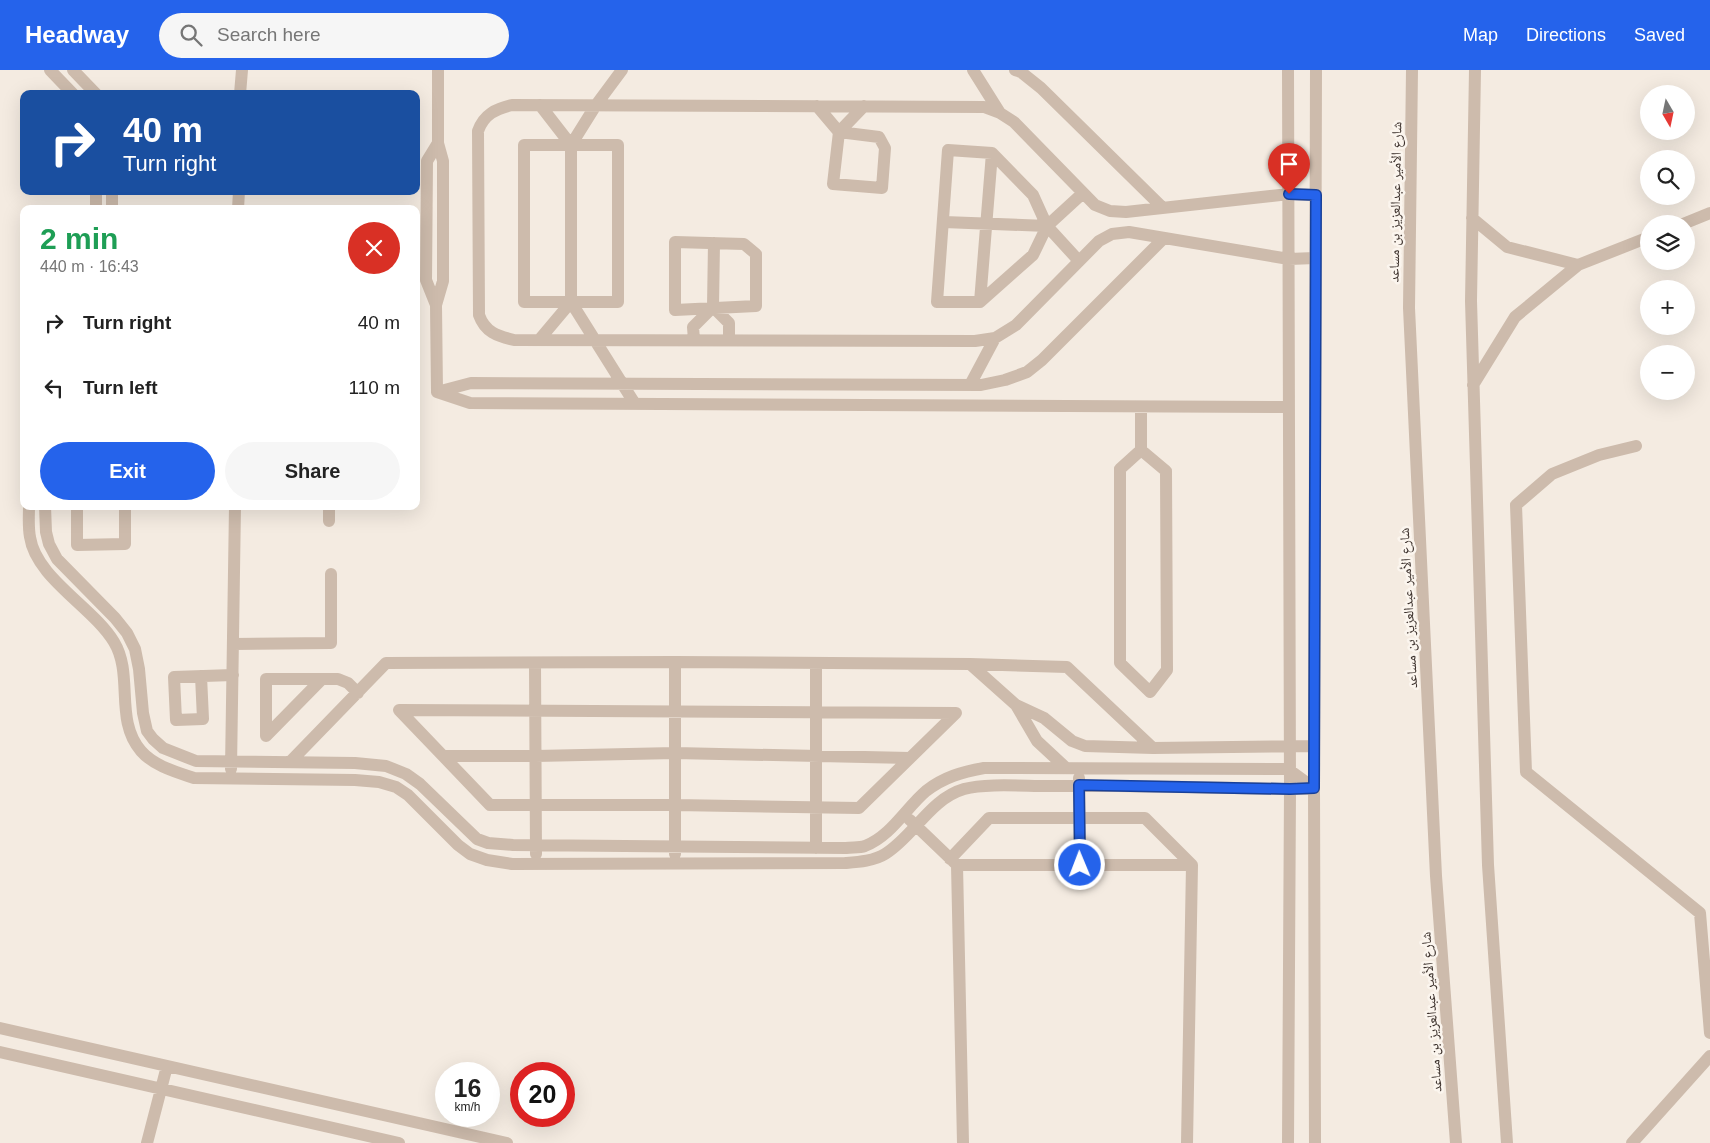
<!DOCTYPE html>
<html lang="en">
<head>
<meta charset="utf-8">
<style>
	:root { --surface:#fff; --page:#f6f6f6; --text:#222; --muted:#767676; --accent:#2563eb }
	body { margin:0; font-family:Arial,"Noto Naskh Arabic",sans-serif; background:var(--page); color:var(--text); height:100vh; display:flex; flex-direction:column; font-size:19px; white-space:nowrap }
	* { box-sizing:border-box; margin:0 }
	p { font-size:16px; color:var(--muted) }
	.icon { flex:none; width:28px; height:28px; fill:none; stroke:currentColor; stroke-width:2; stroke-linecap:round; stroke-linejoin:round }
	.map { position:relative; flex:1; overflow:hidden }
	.drawer { position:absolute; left:20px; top:135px; width:400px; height:305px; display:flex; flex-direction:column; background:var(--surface); border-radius:10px; box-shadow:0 5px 20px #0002 }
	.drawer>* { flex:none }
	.hud { position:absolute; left:20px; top:20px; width:400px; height:105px; border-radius:10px; box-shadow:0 5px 20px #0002; background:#1a4fa0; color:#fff; overflow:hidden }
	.needle { width:32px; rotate:171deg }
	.buttons { position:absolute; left:1640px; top:15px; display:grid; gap:10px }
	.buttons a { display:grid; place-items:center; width:55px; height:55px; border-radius:50%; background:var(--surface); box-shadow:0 5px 20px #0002; font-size:25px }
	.speed { position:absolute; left:435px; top:992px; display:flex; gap:10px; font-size:25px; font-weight:700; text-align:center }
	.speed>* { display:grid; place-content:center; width:65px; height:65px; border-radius:50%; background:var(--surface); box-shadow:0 5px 20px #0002; line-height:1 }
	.speed small { font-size:12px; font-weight:400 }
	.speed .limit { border:8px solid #d22; background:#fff; color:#111 }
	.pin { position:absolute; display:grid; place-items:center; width:42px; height:42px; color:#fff; margin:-51px -21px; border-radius:50% 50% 50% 0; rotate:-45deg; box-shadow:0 0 5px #0007 }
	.pin .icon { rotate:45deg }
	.me { position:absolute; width:55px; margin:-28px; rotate:359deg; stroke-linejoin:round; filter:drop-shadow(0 0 4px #0008) }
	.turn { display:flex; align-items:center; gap:18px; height:105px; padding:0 20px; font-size:22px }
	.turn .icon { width:65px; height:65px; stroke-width:2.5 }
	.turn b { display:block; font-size:35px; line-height:42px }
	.round { display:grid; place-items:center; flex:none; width:52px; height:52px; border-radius:26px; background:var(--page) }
	.overview { display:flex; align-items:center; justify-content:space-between; height:85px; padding:0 20px }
	h1 { font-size:30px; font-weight:600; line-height:38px; color:#1e9e55 }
	.action { display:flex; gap:10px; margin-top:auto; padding:10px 20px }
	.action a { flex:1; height:58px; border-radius:30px; background:var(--accent); color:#fff; font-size:20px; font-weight:600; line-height:58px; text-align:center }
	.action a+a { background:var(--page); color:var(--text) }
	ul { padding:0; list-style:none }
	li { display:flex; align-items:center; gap:15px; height:65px; padding:0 20px }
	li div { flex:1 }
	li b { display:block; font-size:19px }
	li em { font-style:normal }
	header { display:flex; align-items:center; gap:30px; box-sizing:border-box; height:70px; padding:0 25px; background:var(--accent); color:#fff }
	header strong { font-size:24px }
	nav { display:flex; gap:28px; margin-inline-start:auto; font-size:18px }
	.search { width:350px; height:45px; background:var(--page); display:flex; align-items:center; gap:12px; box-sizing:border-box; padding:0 18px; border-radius:28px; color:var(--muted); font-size:19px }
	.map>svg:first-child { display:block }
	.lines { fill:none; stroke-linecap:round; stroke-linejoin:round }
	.minor { stroke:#cdbbac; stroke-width:12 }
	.route-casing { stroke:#184099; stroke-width:12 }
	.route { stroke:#2563eb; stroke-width:9 }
	.labels { text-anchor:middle; stroke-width:5; stroke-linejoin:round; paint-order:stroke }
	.street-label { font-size:14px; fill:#3b302b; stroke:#fbf5ee }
</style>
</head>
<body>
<header>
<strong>Headway</strong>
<div class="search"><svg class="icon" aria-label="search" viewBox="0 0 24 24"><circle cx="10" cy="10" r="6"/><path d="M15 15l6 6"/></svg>Search here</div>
<nav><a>Map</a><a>Directions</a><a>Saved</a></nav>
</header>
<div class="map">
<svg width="1710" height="1073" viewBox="0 0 1710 1073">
	<rect width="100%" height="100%" fill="#f4ebe1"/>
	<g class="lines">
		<path class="minor" d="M50 0 73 24
			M73 0 96 24
			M622 0 596 35 571 75V232L635 334
			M973 0 1000 43
			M1015 0 1021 2 1041 18 1163 138
			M1412 0 1409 238 1436 806 1456 1073
			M1475 0 1471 231 1488 795 1507 1073
			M240 24 242 0
			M540 35 571 75
			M817 36 839 62 864 36
			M839 62 879 67 885 78 882 118 833 114Z
			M524 75H618V232H524Z
			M96 139V121
			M112 139V121
			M238 139 239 121
			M1472 148 1507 177 1578 195
			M944 152 1047 156
			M1683 154 1710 143
			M675 172 744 174 756 184V236L675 240Z
			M1315 188 1289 189 1129 162 1112 164 1099 171 1016 255 995 268 975 271 514 270C497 266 485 262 479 245L478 61C484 44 496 39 512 35L984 37 1000 43 1014 52 1095 135 1110 141 1126 142 1289 124 1315 125
			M1079 191 1047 156 1033 125 992 83 948 80 937 232H980L1033 185 1047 156 1083 123
			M980 232 992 83
			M436 235 426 210 427 91 438 73
			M713 237 714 173
			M539 270 571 232
			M694 270 693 257 713 237 729 253V270
			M970 315 995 268
			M1473 315 1515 247 1578 195 1649 167
			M437 322 470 333 1288 337
			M437 322 471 313 981 315 1005 310 1027 302 1042 290 1164 168
			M437 322 436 235 443 211V91L438 73V0
			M1141 337V380L1166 401 1167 600 1150 622 1120 593V399L1141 380
			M1636 376 1599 385 1552 404 1516 435 1526 702 1700 843 1710 963
			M29 436C29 446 28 457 30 467 36 508 93 537 114 572 134 605 114 650 141 681 154 696 176 702 194 708L355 710 379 712 396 717 408 725 458 775 470 784 487 790 512 794 845 793C858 792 874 791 885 784 914 766 930 729 964 719 986 713 1023 716 1047 716 1128 715 1209 718 1290 719L1314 718
			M45 436 46 462 49 474 57 489 115 548 127 563 135 579 139 599 143 643 147 661 153 669 163 678 196 691 355 693 386 696 406 704 420 714 477 769 488 773 513 775 846 778C852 777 859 778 865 776 891 766 906 738 926 721 944 707 962 702 984 698L1288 699 1314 718
			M77 436V475L125 474V436
			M329 451V436
			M233 574 331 573V504
			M675 592V784
			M535 594 536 784
			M970 594 1067 597 1153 678
			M201 606 203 649 176 650 174 607 233 605
			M322 609 266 666V609H338L348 613 358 623
			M1016 635 1037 671 1066 698
			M399 640 956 643 859 738 675 735H490Z
			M443 686H536L675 683 910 688
			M290 692 386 593 675 592 970 594 1016 635 1044 648 1072 671 1085 676 1153 678 1314 676
			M231 699 235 436
			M1079 708 1080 795
			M910 750 957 795 963 1073
			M816 778V594
			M950 789 989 748H1145L1192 795
			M957 795H1192L1187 1073
			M0 958 507 1073
			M0 982 399 1073
			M147 1073 167 996
			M1288 1073 1290 719 1288 0
			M1315 1073 1314 718 1316 0
			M1632 1073 1710 986"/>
	</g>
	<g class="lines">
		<g class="route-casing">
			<path id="route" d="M1080 795 1079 715 1290 719 1314 718 1316 125 1289 124"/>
		</g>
		<use href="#route" class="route"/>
	</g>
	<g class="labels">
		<g class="street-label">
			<text transform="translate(1395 132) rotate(-89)" y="5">شارع الأمير عبدالعزيز بن مساعد</text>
			<text transform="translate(1408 538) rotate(-93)" y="5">شارع الأمير عبدالعزيز بن مساعد</text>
			<text transform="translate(1431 942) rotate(-94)" y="5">شارع الأمير عبدالعزيز بن مساعد</text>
		</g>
	</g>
</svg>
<div class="buttons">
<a><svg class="needle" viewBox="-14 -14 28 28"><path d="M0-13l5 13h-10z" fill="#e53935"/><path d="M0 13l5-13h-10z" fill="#767676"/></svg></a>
<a><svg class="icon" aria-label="search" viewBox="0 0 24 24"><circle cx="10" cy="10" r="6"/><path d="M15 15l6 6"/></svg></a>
<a><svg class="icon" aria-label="layers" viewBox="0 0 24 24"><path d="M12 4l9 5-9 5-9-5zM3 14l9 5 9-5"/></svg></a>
<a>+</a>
<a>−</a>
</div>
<div class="speed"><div>16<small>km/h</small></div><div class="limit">20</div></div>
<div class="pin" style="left:1289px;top:124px;background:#d93025"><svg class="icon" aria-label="arrive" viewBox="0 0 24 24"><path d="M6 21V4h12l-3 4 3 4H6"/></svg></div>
<svg class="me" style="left:1080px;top:795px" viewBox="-20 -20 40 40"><circle r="17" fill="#2563eb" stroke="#fff" stroke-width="3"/><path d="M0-11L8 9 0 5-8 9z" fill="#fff"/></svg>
<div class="hud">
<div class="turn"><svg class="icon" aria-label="right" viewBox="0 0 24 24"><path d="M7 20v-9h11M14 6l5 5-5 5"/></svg><div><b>40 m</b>Turn right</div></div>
</div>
<section class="drawer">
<div class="overview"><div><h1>2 min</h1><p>440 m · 16:43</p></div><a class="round" style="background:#d93025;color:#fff"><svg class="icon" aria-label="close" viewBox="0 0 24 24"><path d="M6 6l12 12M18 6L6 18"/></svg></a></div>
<ul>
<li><svg class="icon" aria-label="right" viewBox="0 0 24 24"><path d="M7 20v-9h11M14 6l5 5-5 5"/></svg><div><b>Turn right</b></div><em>40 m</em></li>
<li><svg class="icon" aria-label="left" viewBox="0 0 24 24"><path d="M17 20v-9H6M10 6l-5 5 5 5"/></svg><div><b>Turn left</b></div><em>110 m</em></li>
</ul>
<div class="action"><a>Exit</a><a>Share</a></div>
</section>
</div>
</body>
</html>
